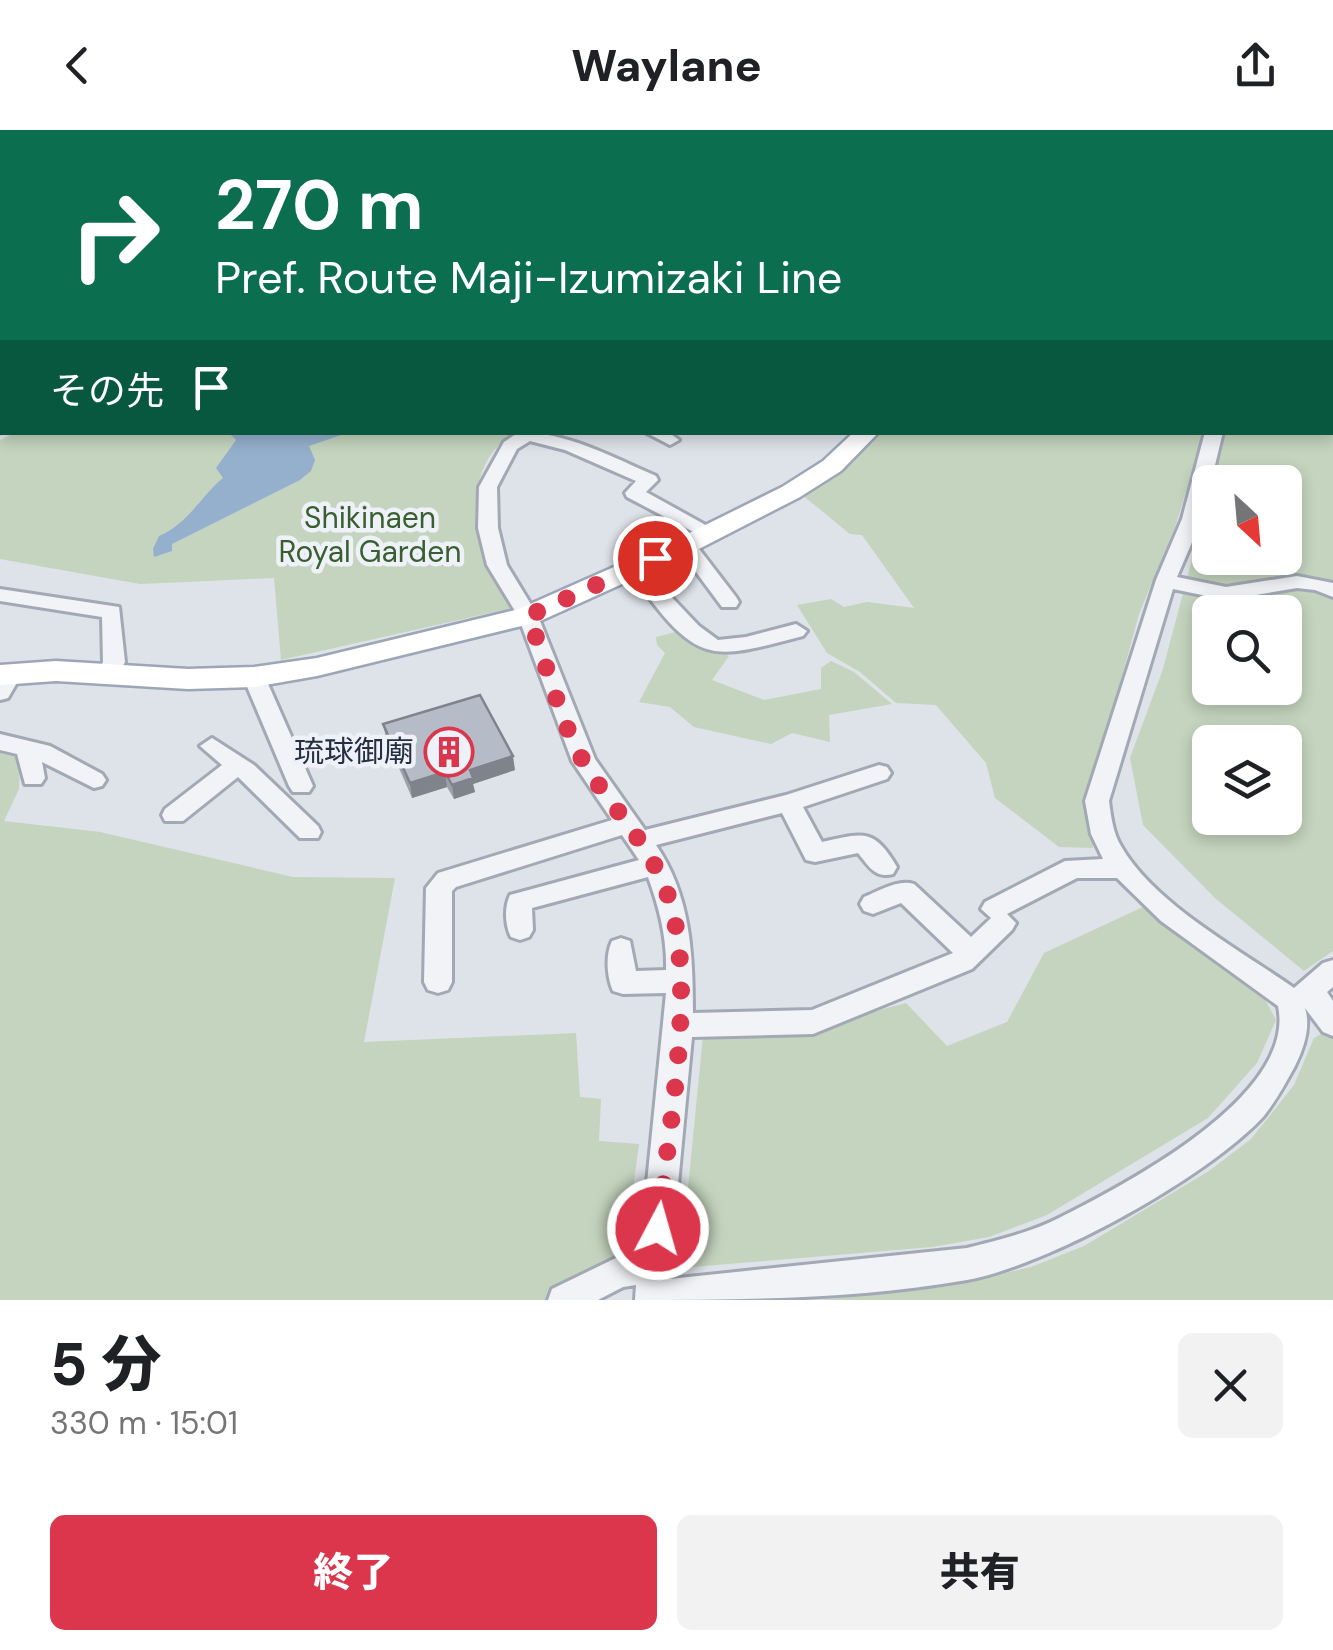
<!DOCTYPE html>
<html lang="ja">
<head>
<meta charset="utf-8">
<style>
	:root { --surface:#fff; --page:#f2f2f2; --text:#202124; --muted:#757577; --accent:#dc364c }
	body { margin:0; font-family:"DM Sans","Noto Sans JP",sans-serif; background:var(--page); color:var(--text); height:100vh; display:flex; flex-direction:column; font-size:38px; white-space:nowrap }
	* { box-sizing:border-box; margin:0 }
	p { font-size:32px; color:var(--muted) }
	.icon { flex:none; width:55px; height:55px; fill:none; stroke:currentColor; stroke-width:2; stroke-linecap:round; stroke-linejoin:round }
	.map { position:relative; height:1170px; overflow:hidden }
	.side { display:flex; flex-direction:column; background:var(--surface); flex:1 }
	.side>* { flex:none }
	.guide { position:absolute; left:0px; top:0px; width:1335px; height:305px; box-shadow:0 5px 15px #0003; background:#0b6e4f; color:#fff; overflow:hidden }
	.needle { width:65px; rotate:154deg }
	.buttons { position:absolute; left:1192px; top:335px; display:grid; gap:20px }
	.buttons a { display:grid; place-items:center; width:110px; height:110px; border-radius:15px; background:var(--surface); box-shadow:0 5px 15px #0003; font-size:50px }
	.pin { position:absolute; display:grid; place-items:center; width:85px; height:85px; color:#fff; margin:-42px; border:5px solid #fff; border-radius:50%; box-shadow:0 2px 10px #0007 }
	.me { position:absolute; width:110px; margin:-55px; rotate:6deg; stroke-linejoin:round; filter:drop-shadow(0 0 8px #0008) }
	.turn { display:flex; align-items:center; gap:35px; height:210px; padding:0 50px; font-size:45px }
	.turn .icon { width:130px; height:130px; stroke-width:2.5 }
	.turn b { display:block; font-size:70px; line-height:85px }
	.then { display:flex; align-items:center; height:95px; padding:0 50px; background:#0003; gap:20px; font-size:38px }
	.round { display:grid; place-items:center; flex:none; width:105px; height:105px; border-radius:15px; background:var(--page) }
	.head { display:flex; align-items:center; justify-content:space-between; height:170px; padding:0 50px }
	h1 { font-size:60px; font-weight:800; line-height:75px }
	.action { display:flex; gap:20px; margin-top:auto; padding:20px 50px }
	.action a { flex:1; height:115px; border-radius:15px; background:var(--accent); color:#fff; font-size:40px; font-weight:800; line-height:115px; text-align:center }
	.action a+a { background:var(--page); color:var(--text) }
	header { display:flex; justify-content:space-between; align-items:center; height:130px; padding:0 50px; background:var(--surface); font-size:45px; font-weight:800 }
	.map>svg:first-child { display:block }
	.green { fill:#c4d4be; fill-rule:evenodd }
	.water { fill:#95b0cd }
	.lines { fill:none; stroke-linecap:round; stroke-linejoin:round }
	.major-tunnel { stroke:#b9bec8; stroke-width:19; stroke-dasharray:19 9; stroke-linecap:butt }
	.minor-casing { stroke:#a3a9b4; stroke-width:6 }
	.major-casing { stroke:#9ca6b6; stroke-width:5 }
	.minor { fill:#f1f3f7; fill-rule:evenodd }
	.major { fill:#fff; fill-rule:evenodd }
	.wall { fill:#9ca1ab }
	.shaded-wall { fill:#7f838b }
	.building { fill:#b5bbc7; stroke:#7f838b; stroke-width:2.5 }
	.route { stroke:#dc364c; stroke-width:18; stroke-dasharray:0 32.4 }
	.labels { text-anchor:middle; stroke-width:9; stroke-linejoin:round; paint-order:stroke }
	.park-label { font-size:30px; fill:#395f31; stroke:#eef1f7 }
	.poi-label { font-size:30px; fill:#262f42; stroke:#eef1f7; text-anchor:end }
</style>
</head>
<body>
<header><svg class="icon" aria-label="back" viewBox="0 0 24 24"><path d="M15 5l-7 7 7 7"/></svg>Waylane<svg class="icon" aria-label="share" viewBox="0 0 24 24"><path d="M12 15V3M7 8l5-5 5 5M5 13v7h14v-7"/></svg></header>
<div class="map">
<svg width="1333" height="1170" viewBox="0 0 1333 1170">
	<rect width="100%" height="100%" fill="#dee2e9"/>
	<path class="green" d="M1333 241V821L1304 841 1215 768 1143 695 1130 628 1163 539 1210 361V428H1285V352H1212L1224 303 1332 302ZM1210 482H1285V558H1210ZM1210 612H1285V688H1210Z
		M16 302 513 303C450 347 483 424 512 478L281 530 274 448 140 454 0 429V310Z
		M878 303H1204L1175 397 1139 484 1091 660 1093 718 1059 717 995 668 986 633 936 575 896 573 860 542 827 523 797 475 831 469 844 477 867 472 914 478 862 405 850 404 801 364 866 316Z
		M683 500 697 512 729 526 712 550 764 570 821 559V538L831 531 854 542 892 574 829 585 830 612 792 603 771 614 694 597 670 577 639 572 665 523 657 515 656 507Z
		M0 623 20 628 19 659 4 691 100 702 293 747 395 748 364 912 576 903 580 967 601 969 599 1011 639 1014 624 1125 550 1170H0Z
		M1145 776 1260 860 1276 890 1257 933 1208 988 1047 1085 989 1107 932 1117 680 1138 703 906 815 897 906 873 947 916 1007 892 1044 823Z
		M1333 897V1170H820L951 1156 1031 1137 1084 1116 1209 1041 1251 1009 1294 955 1314 908Z"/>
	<path class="water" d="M228 302 347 303 309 316 315 330 311 341 300 350 172 414V421L154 427 153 419 159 406C188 394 201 366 223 348L216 338 236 310Z"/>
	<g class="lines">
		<path class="major-tunnel" d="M1304 2 1316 0"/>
		<g class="minor-casing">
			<path id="minor" d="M3 0H123L2 3Z
				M400 0H426L427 2H402Z
				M493 0H505L506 2H494Z
				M913 0H958L959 2H915Z
				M1105 0H1117L1118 2H1106Z
				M1181 0H1193L1194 2H1182Z
				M1217 0H1232L1233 2H1216Z
				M1332 37H1333V45H1332Z
				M0 74H2V82H0Z
				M1332 138H1333V147H1332Z
				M1332 157H1333V167H1332Z
				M1332 193H1333V203H1332Z
				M519 302C567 302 612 327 656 346L658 350 646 362 720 403 717 407H703L627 367 625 363 636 351 565 320 530 311 517 319 497 357 498 398 507 435 538 486 595 629 645 700 786 665 879 635 887 637 891 643 887 649 803 677 822 712C862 703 874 697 897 737L893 744C875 749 868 735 858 723L815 732 806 730 782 683 656 715C691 766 693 825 693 883L812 880 953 823 901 773 873 784 864 781 860 774 864 767C879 761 898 749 914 754L971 807 991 788 981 779 985 772 1065 731 1103 729 1091 704 1085 671 1156 450 1182 389 1205 302H1223L1202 389 1177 447 1226 457 1297 446 1333 453V467L1315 460 1297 458 1226 470 1173 459 1109 671C1111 686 1113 703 1121 716 1154 774 1239 819 1294 858L1323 833 1333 830V857L1327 862 1333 871V906L1323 902 1305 878C1311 897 1304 918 1295 936 1285 954 1276 971 1263 987 1206 1048 1049 1135 967 1150 859 1169 744 1170 635 1170L636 1155 623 1157 598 1170H548L552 1159 620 1126 640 1123 666 863 623 864 613 861C607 848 605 825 612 811L621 808 630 811 636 841 666 840C667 808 659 777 648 747L532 778 533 800 529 807 520 810 511 807C505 796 504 777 510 765L639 730 622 705 456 757 452 761V852L448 860 438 863 428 860 424 852 426 758 438 743 612 690 572 631 518 486 487 435 478 398 479 357 504 312ZM1077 748H1117L1161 791 1278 876C1297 965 1128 1053 1061 1087 1032 1102 999 1110 967 1118L669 1149 692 907 813 904 972 839 1012 800 1016 793 1007 784Z
				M645 302H668L679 310 670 315Z
				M686 409 693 411 736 467 739 472 736 477H722L676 415Z
				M647 425 654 427 664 438 659 453 662 457 699 496 718 510 746 507 796 494 807 501 803 506C713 530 698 536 639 454L644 439 637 431Z
				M0 459 119 477 125 532 116 549H100L97 544 103 532 102 487 0 471Z
				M11 537 22 544 8 568 0 570V544Z
				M254 540 265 547 313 656 309 662H293L289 656 243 547Z
				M0 604 50 616 102 644 106 650 102 656 94 658 42 632 45 648 41 654H25L17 624 0 620Z
				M212 608 254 635 318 696 321 702 318 708H300L238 647 183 691H165L162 685 165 679 222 635 200 616Z"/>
		</g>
		<g class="major-casing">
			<path id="major" d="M2 127V139L0 140V128Z
				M1332 231H1333V245H1332Z
				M2 288V302L0 303V289Z
				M854 302H879L841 341 800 367 695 421 538 492 317 546 254 557 188 559 56 551 0 555V535L56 531 188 539 254 537 317 528 519 479 677 409 782 357 823 331Z"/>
		</g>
		<use href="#minor" class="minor"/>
		<use href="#major" class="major"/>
	</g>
	<path class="wall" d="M383 594 515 640 473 654 475 662 454 669 447 657 412 668 386 608Z"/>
	<path class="shaded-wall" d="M513 626 515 640 473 654 475 662 454 669 452 655 470 640Z
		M445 642 447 657 412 668 410 653Z"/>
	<path class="building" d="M450 0H480L477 2H446Z
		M480 565 513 626 470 640 473 648 452 655 445 642 410 653 383 594Z"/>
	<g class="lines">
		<path class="route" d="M655 428 528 486C547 532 557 584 582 629 610 678 653 715 670 772 697 862 667 1004 658 1099"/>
	</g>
	<defs>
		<g id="building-ring" transform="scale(2.5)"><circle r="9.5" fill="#eef1f7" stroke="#dc364c" stroke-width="1.5"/><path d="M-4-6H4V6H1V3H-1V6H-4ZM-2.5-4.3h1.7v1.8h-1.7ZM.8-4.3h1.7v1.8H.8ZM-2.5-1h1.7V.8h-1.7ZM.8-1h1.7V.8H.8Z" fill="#dc364c"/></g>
	</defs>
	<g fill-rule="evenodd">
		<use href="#building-ring" x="449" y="622"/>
	</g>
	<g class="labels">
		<g class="park-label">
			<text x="370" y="398">Shikinaen<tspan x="370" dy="34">Royal Garden</tspan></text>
		</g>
		<g class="poi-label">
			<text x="414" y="632">琉球御廟</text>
		</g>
	</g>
</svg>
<div class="buttons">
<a><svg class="needle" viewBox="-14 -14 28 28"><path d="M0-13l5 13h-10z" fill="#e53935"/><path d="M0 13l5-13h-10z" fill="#757577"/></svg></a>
<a><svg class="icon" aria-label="search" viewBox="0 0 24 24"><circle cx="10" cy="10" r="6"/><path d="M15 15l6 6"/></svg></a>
<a><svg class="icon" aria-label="layers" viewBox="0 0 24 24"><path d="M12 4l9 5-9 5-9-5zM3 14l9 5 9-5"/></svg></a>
</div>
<div class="pin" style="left:655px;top:428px;background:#d93025"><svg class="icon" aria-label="arrive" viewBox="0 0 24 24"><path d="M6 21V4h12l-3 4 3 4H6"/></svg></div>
<svg class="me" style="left:658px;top:1099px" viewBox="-20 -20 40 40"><circle r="17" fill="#dc364c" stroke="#fff" stroke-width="3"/><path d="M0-11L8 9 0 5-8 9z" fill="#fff"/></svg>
<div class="guide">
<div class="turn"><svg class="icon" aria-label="right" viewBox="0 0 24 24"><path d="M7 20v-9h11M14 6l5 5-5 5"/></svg><div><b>270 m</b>Pref. Route Maji-Izumizaki Line</div></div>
<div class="then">その先<svg class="icon" aria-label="arrive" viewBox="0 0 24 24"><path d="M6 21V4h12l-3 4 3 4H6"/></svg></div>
</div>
</div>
<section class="side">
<div class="head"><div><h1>5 分</h1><p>330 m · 15:01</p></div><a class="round"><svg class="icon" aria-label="close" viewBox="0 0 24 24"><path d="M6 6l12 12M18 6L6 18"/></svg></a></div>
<div class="action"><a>終了</a><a>共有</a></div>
</section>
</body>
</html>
